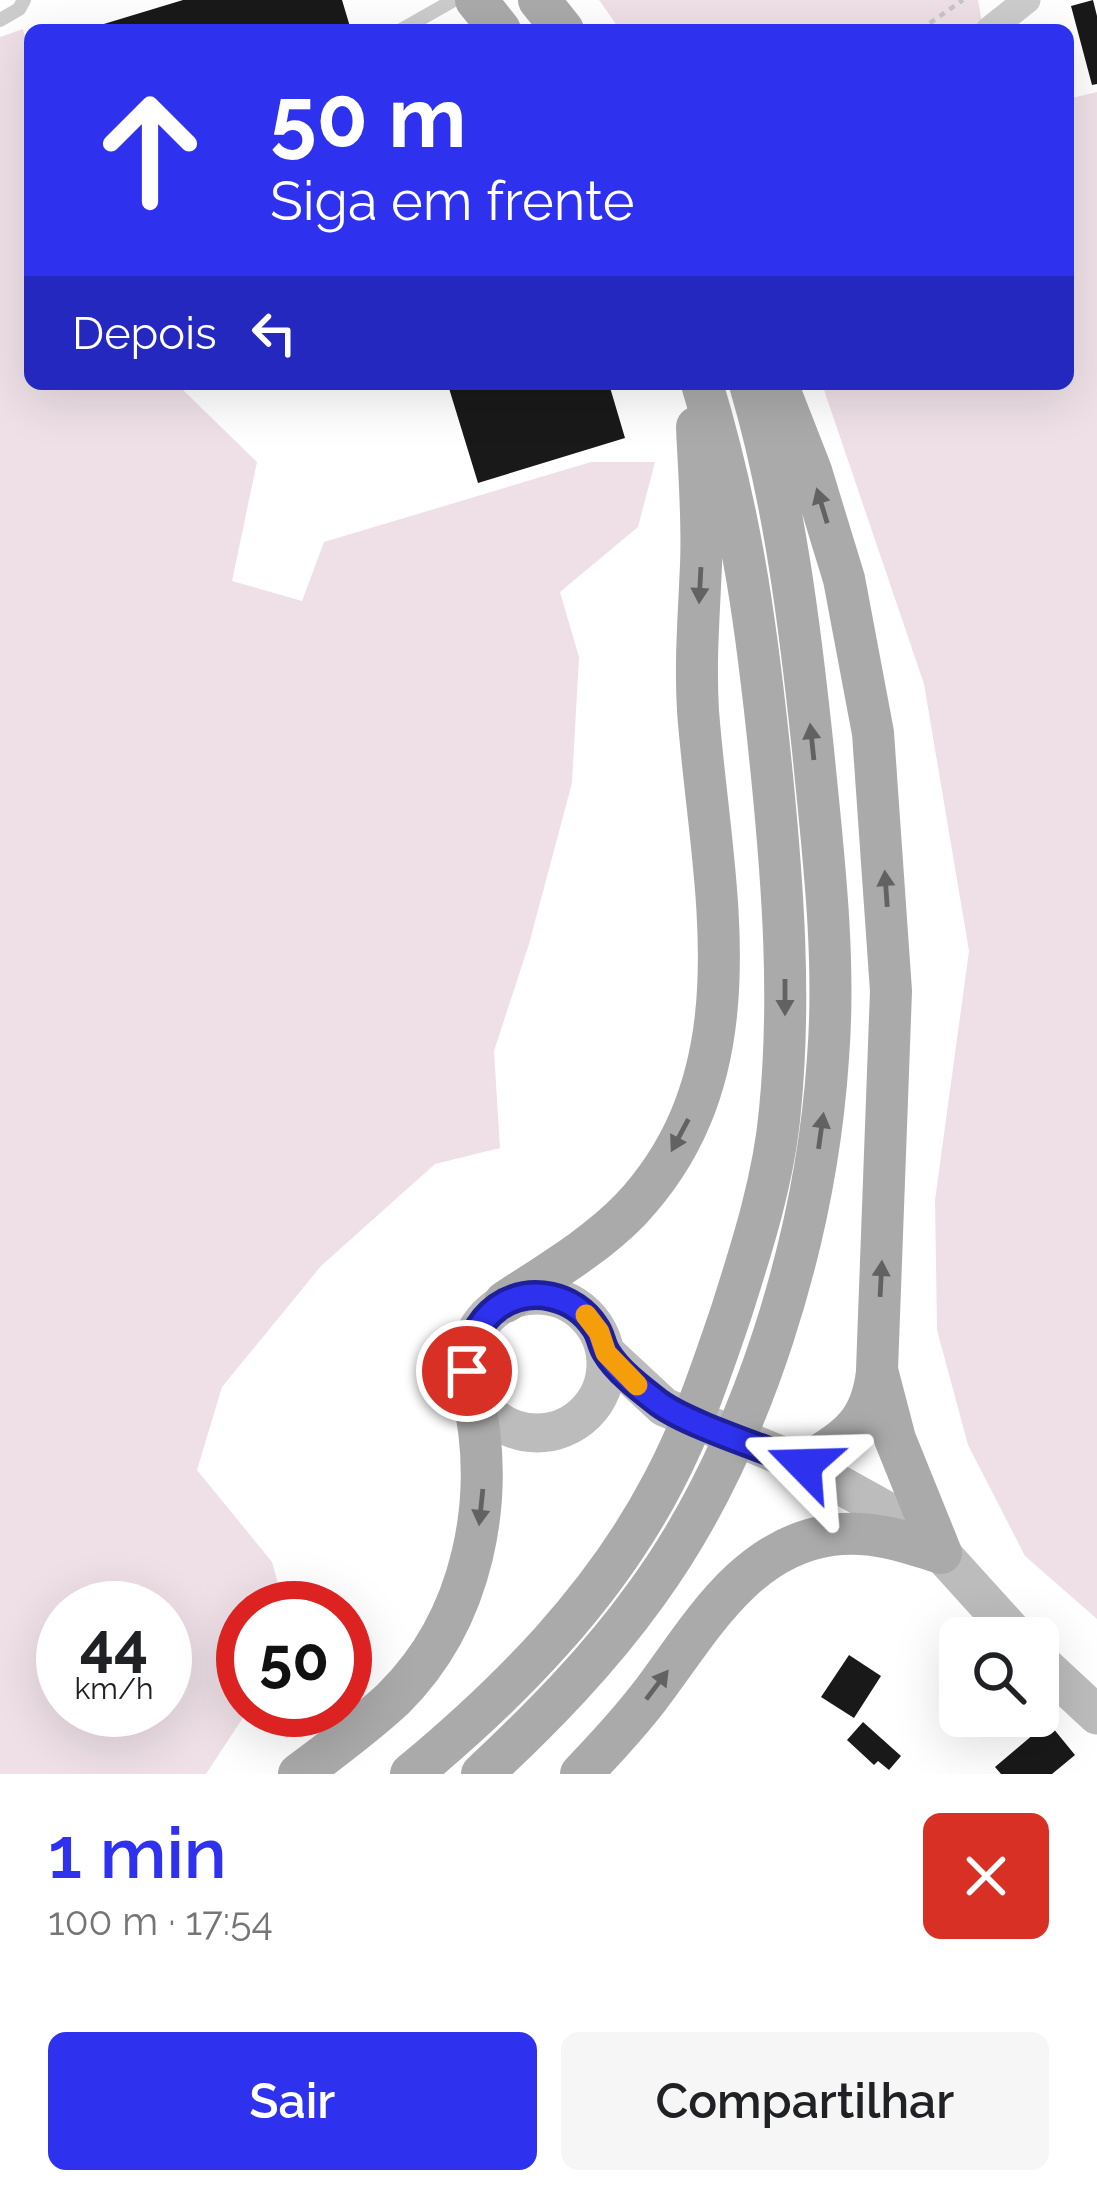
<!DOCTYPE html>
<html lang="pt">
<head>
<meta charset="utf-8">
<style>
	:root { --surface:#fff; --page:#f6f6f6; --text:#202124; --muted:#757577; --accent:#2e32ef }
	body { margin:0; font-family:Raleway,sans-serif; background:var(--page); color:var(--text); height:100vh; display:flex; flex-direction:column; font-size:45px; white-space:nowrap }
	* { box-sizing:border-box; margin:0 }
	p { font-size:39px; color:var(--muted) }
	.icon { flex:none; width:66px; height:66px; fill:none; stroke:currentColor; stroke-width:2; stroke-linecap:round; stroke-linejoin:round }
	.map { position:relative; height:1774px; overflow:hidden }
	.sheet { display:flex; flex-direction:column; background:var(--surface); flex:1 }
	.sheet>* { flex:none }
	.hud { position:absolute; left:24px; top:24px; width:1050px; height:366px; border-radius:18px; box-shadow:0 12px 48px #0002; background:#2e32ef; color:#fff; overflow:hidden }
	.fabs { position:absolute; left:939px; top:1617px; display:grid; gap:24px }
	.fabs a { display:grid; place-items:center; width:120px; height:120px; border-radius:18px; background:var(--surface); box-shadow:0 12px 48px #0002; font-size:60px }
	.speed { position:absolute; left:36px; top:1581px; display:flex; gap:24px; font-size:60px; font-weight:700; text-align:center }
	.speed>* { display:grid; place-content:center; width:156px; height:156px; border-radius:50%; background:var(--surface); box-shadow:0 12px 48px #0002; line-height:1 }
	.speed small { font-size:30px; font-weight:400 }
	.speed .limit { border:18px solid #d22; background:#fff; color:#111 }
	.pin { position:absolute; display:grid; place-items:center; width:102px; height:102px; color:#fff; margin:-51px; border:6px solid #fff; border-radius:50%; box-shadow:0 3px 12px #0007 }
	.me { position:absolute; width:132px; margin:-66px; rotate:292deg; stroke-linejoin:round; filter:drop-shadow(0 0 9px #0008) }
	.turn { display:flex; align-items:center; gap:42px; height:252px; padding:0 48px; font-size:54px }
	.turn .icon { width:156px; height:156px; stroke-width:2.5 }
	.turn b { display:block; font-size:84px; line-height:102px }
	.then { display:flex; align-items:center; height:114px; padding:0 48px; background:#0003; gap:24px; font-size:45px }
	.round { display:grid; place-items:center; flex:none; width:126px; height:126px; border-radius:18px; background:var(--page) }
	.headline { display:flex; align-items:center; justify-content:space-between; height:204px; padding:0 48px }
	h1 { font-size:72px; font-weight:600; line-height:90px; color:var(--accent) }
	.primary-button { display:flex; gap:24px; margin-top:auto; padding:24px 48px }
	.primary-button a { flex:1; height:138px; border-radius:18px; background:var(--accent); color:#fff; font-size:48px; font-weight:600; line-height:138px; text-align:center }
	.primary-button a+a { background:var(--page); color:var(--text) }
	.map>svg:first-child { display:block }
	.green { fill:#efe0e7; fill-rule:evenodd }
	.building { fill:#191919 }
	.lines { fill:none; stroke-linecap:round; stroke-linejoin:round }
	.path { stroke:#c6c6c6; stroke-width:4.5; stroke-dasharray:6 6; stroke-linecap:butt }
	.lane { stroke:#ccc; stroke-width:14 }
	.street { stroke:#ccc; stroke-width:27 }
	.secondary { stroke:#bcbcbc; stroke-width:39 }
	.primary { stroke:#aaa; stroke-width:42 }
	.oneway { fill:#626262 }
	.route-casing { stroke:#1e209b; stroke-width:30 }
	.route { stroke:#2e32ef; stroke-width:21 }
	.slow { stroke:#f59e0b; stroke-width:21 }
</style>
</head>
<body>
<div class="map">
<svg width="1097" height="1774" viewBox="0 0 1097 1774">
	<rect width="100%" height="100%" fill="#fff"/>
	<path class="green" d="M599 0H978L982 23 973 30H620Z
		M23 29 30 54V384H184V391L257 462 232 581 302 601 324 542 591 462H655L638 527 560 592 579 657 572 783 529 944 494 1051 500 1148 435 1164 321 1266 222 1387 197 1470 272 1562 285 1608H243V1710H248L206 1774H0V37ZM165 1608V1710H63V1608Z
		M1097 92V1619L1025 1556 968 1445 937 1330 935 1200 969 951 924 684 822 384H1068V99Z"/>
	<path class="building" d="M183 0H342L351 30H84Z
		M1093 0 1097 16V84L1092 85 1071 6Z
		M609 384 625 438 478 483 448 385Z
		M849 1655 881 1676 854 1718 821 1697Z
		M863 1722 901 1756 889 1770 878 1761 874 1765 847 1740Z
		M1048 1722 1075 1755 1052 1774H1001L995 1767Z"/>
	<g class="lines">
		<path class="path" d="M920 30 963 0"/>
		<path class="lane" d="M0 20 19 9 24 0
			M401 30 454 0"/>
		<path class="street" d="M989 30 1027 0"/>
		<path class="secondary" d="M468 1364a69 69 0 1 1 138 0a69 69 0 1 1-138 0Z
			M606 1353 664 1407 804 1465 887 1511 941 1553 1018 1638
			M1038 1660 1097 1715"/>
		<path class="primary" d="M476 0 500 30
			M539 0 563 30
			M777 384 811 471 844 579 873 733 891 991 877 1370 895 1439 941 1553
			M505 1302C547 1274 594 1247 630 1210 763 1069 711 882 698 711 695 662 699 614 701 565 703 519 699 473 697 427
			M804 1465C847 1438 871 1425 877 1372
			M299 1774C331 1750 364 1726 393 1699 474 1619 497 1498 472 1391
			M411 1774C511 1691 604 1597 664 1481 692 1428 712 1369 731 1313 752 1247 774 1179 780 1110 791 999 783 887 772 776 758 636 743 519 702 384
			M482 1774C542 1718 599 1660 647 1593 753 1447 816 1237 828 1058 836 956 823 852 813 750 800 627 785 503 750 384
			M581 1774C605 1749 628 1724 649 1697 698 1633 743 1547 832 1535 871 1530 905 1541 941 1553"/>
	</g>
	<defs><path id="oneway-solid" d="M-6-.8H1V-3.2L6.5 0L1 3.2V.8H-6Z" transform="scale(3)"/></defs>
	<g class="oneway">
		<use href="#oneway-solid" transform="translate(822 506) rotate(-107)"/>
		<use href="#oneway-solid" transform="translate(700 585) rotate(93)"/>
		<use href="#oneway-solid" transform="translate(812 742) rotate(-96)"/>
		<use href="#oneway-solid" transform="translate(886 889) rotate(-94)"/>
		<use href="#oneway-solid" transform="translate(785 997) rotate(90)"/>
		<use href="#oneway-solid" transform="translate(821 1131) rotate(-82)"/>
		<use href="#oneway-solid" transform="translate(680 1135) rotate(118)"/>
		<use href="#oneway-solid" transform="translate(881 1279) rotate(-87)"/>
		<use href="#oneway-solid" transform="translate(481 1507) rotate(96)"/>
		<use href="#oneway-solid" transform="translate(657 1685) rotate(-53)"/>
	</g>
	<g class="lines">
		<g class="route-casing">
			<path id="route" d="M467 1371C469 1345 476 1323 498 1307 531 1285 574 1295 595 1327 601 1335 601 1344 606 1352 617 1371 642 1390 659 1403 689 1425 767 1449 804 1465"/>
		</g>
		<use href="#route" class="route"/>
		<path class="slow" d="M586 1315 599 1332 606 1353 637 1385"/>
	</g>
</svg>
<div class="fabs">
<a><svg class="icon" aria-label="search" viewBox="0 0 24 24"><circle cx="10" cy="10" r="6"/><path d="M15 15l6 6"/></svg></a>
</div>
<div class="speed"><div>44<small>km/h</small></div><div class="limit">50</div></div>
<div class="pin" style="left:467px;top:1371px;background:#d93025"><svg class="icon" aria-label="arrive" viewBox="0 0 24 24"><path d="M6 21V4h12l-3 4 3 4H6"/></svg></div>
<svg class="me" style="left:804px;top:1465px" viewBox="-20 -20 40 40"><path d="M0-17L14 15 0 8-14 15z" fill="#2e32ef" stroke="#fff" stroke-width="4"/></svg>
<div class="hud">
<div class="turn"><svg class="icon" aria-label="ahead" viewBox="0 0 24 24"><path d="M12 20V5M6 11l6-6 6 6"/></svg><div><b>50 m</b>Siga em frente</div></div>
<div class="then">Depois<svg class="icon" aria-label="left" viewBox="0 0 24 24"><path d="M17 20v-9H6M10 6l-5 5 5 5"/></svg></div>
</div>
</div>
<section class="sheet">
<div class="headline"><div><h1>1 min</h1><p>100 m · 17:54</p></div><a class="round" style="background:#d93025;color:#fff"><svg class="icon" aria-label="close" viewBox="0 0 24 24"><path d="M6 6l12 12M18 6L6 18"/></svg></a></div>
<div class="primary-button"><a>Sair</a><a>Compartilhar</a></div>
</section>
</body>
</html>
